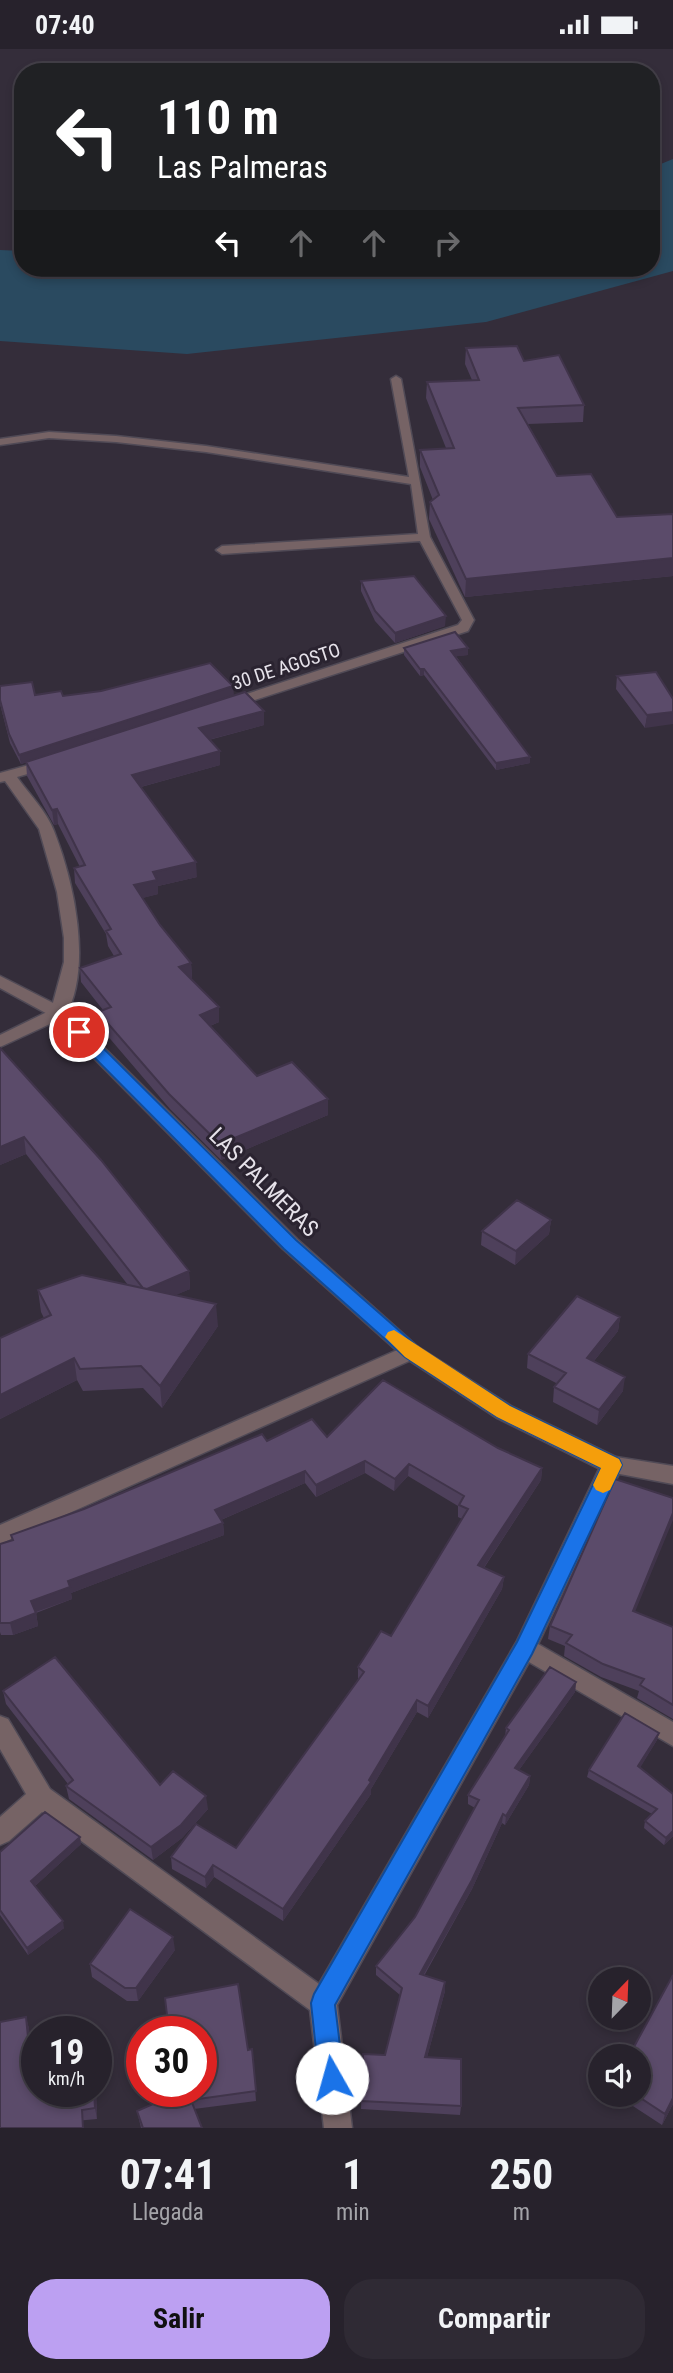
<!DOCTYPE html>
<html lang="es">
<head>
<meta charset="utf-8">
<style>
	:root { --surface:#27222c; --page:#2f2a34; --text:#f1f3f6; --muted:#a4a4a9; --line:#433f48; --accent:#bca0f2 }
	body { margin:0; font-family:"Roboto Condensed",sans-serif; background:var(--page); color:var(--text); height:100vh; display:flex; flex-direction:column; font-size:26px; white-space:nowrap }
	* { box-sizing:border-box; margin:0 }
	p { font-size:23px; color:var(--muted) }
	.icon { flex:none; width:38px; height:38px; fill:none; stroke:currentColor; stroke-width:2; stroke-linecap:round; stroke-linejoin:round }
	.map { position:relative; height:2079px; overflow:hidden }
	.sheet { display:flex; flex-direction:column; background:var(--surface); flex:1 }
	.sheet>* { flex:none }
	.hud { position:absolute; left:14px; top:14px; width:646px; height:214px; border-radius:28px; box-shadow:0 4px 10px #0003,0 0 0 2px var(--line); background:#202124; color:#fff; overflow:hidden }
	.needle { width:46px; rotate:23deg }
	.fabs { position:absolute; left:588px; top:1918px; display:grid; gap:14px }
	.fabs a { display:grid; place-items:center; width:63px; height:63px; border-radius:50%; background:var(--surface); box-shadow:0 4px 10px #0003,0 0 0 2px var(--line); font-size:35px }
	.speed { position:absolute; left:21px; top:1967px; display:flex; gap:14px; font-size:35px; font-weight:700; text-align:center }
	.speed>* { display:grid; place-content:center; width:91px; height:91px; border-radius:50%; background:var(--surface); box-shadow:0 4px 10px #0003,0 0 0 2px var(--line); line-height:1 }
	.speed small { font-size:18px; font-weight:400 }
	.speed .limit { border:10px solid #d22; background:#fff; color:#111 }
	.pin { position:absolute; display:grid; place-items:center; width:60px; height:60px; color:#fff; margin:-30px; border:4px solid #fff; border-radius:50%; box-shadow:0 2px 7px #0007 }
	.me { position:absolute; width:77px; margin:-38px; rotate:353deg; stroke-linejoin:round; filter:drop-shadow(0 0 5px #0008) }
	.turn { display:flex; align-items:center; gap:24px; height:147px; padding:0 28px; font-size:32px }
	.turn .icon { width:91px; height:91px; stroke-width:2.5 }
	.turn b { display:block; font-size:49px; line-height:60px }
	.lanes { display:flex; align-items:center; height:66px; padding:0 28px; background:#0003; justify-content:center; gap:35px; direction:ltr }
	.lanes .off { opacity:.35 }
	.eta { display:flex; justify-content:space-evenly; align-items:center; height:119px; text-align:center }
	.eta b { font-size:42px; font-weight:700; line-height:49px }
	.cta { display:flex; gap:14px; margin-top:auto; padding:14px 28px }
	.cta a { flex:1; height:80px; border-radius:28px; background:var(--accent); color:#111; font-size:28px; font-weight:700; line-height:80px; text-align:center }
	.cta a+a { background:var(--page); color:var(--text) }
	.status { display:flex; justify-content:space-between; align-items:center; height:49px; padding:0 35px; background:var(--surface); direction:ltr }
	.status svg { height:19px; fill:currentColor }
	.map>svg:first-child { display:block }
	.water { fill:#2a4a60 }
	.lines { fill:none; stroke-linecap:round; stroke-linejoin:round }
	.minor-casing { stroke:#504a56; stroke-width:3 }
	.tertiary-casing { stroke:#504a56; stroke-width:3 }
	.minor { fill:#766365; fill-rule:evenodd }
	.tertiary { fill:#766365; fill-rule:evenodd }
	.wall { fill:#4e405b }
	.shaded-wall { fill:#40344a }
	.building { fill:#5b4b6a; stroke:#40344a; stroke-width:2 }
	.route { fill:#1a73e8; stroke:#114b97; stroke-width:2 }
	.slow { fill:#f59e0b }
	.labels { text-anchor:middle; stroke-width:6; stroke-linejoin:round; paint-order:stroke }
	.far-street-label { font-size:19px; fill:#e6e2ea; stroke:#2a2330 }
	.street-label { font-size:23px; fill:#e6e2ea; stroke:#2a2330 }
</style>
</head>
<body>
<div class="status"><b>07:40</b><svg viewBox="0 0 49 12"><path d="M0 12V9h3v3zM5 12V6h3v6zM10 12V3h3v9zM15 12V0h3v12zM26 1h20v11H26zM47 4h2v5h-2z"/></svg></div>
<div class="map">
<svg width="673" height="2079" viewBox="0 0 673 2079">
	<rect width="100%" height="100%" fill="#342d3a"/>
	<path class="water" d="M673 110V222L486 273 187 305 0 292V201L23 202V219H651V119Z"/>
	<g class="lines">
		<g class="minor-casing">
			<path id="minor" d="M396 327 401 330 430 488 474 571 468 582 230 659 223 655 225 652 458 576 462 571 420 492 222 505 216 501 222 497 418 485 411 435 206 403 116 393 49 389 0 396V390L49 383 116 387 206 397 409 428 391 330Z
				M47 711 54 715 52 718 17 728C29 745 47 763 54 782 74 833 93 918 65 968L0 998V986L51 961 64 913V889L57 843 39 780 5 732 0 733V724Z
				M411 1295 418 1298 421 1303 418 1308 0 1495V1476Z
				M612 1407 620 1410 623 1416 538 1595 673 1673V1697L529 1613 337 1956 352 2079H324L310 1961 42 1763 9 1792 0 1796V1768L26 1745 0 1700V1667L8 1670 50 1740 319 1935 517 1592 601 1416 604 1410Z"/>
		</g>
		<g class="tertiary-casing">
			<path id="tertiary" d="M0 927 65 960 297 1190 418 1298 511 1357 616 1408 673 1417V1435L604 1422 497 1369 404 1308 283 1200 53 968 0 939Z"/>
		</g>
		<use href="#minor" class="minor"/>
		<use href="#tertiary" class="tertiary"/>
	</g>
	<path class="wall" d="M466 299 524 312 584 356 583 373 528 375 557 427 617 468 673 465V527L465 548 429 470 430 453 433 451 420 418V401L446 399 426 349 427 333 472 331 465 315Z
		M361 532 445 577 395 594 375 572 361 542Z
		M404 599 468 606 456 607 530 714 496 721 424 626 420 627 404 606Z
		M656 623 645 679 616 640 617 627Z
		M0 637 35 646 63 647 234 646 21 715 10 694 0 655Z
		M264 662V676L209 691 220 702V716L141 738 197 828 158 837V845L142 849 160 876 191 914 192 929H191L219 973 210 977 257 1027 328 1050V1066L221 1111 170 1060 100 978 98 963 103 961 81 933 80 919 114 907 108 897 106 885 75 834 74 819 80 818 58 775 54 776 27 727 26 713Z
		M0 999 189 1222 190 1240 175 1246 218 1277 162 1359 143 1339 83 1342 77 1331 0 1370V1289L44 1269 41 1263 38 1241 128 1236 26 1105 0 1116Z
		M551 1171 549 1185 515 1216 481 1196 482 1182Z
		M620 1268 618 1282 594 1312 623 1342 597 1376 553 1353 554 1338 558 1335 527 1319 528 1305Z
		M327 1388 498 1399 542 1419 541 1431 484 1519 504 1528 502 1540 428 1669 417 1663 371 1740V1745L283 1872 214 1828 206 1839 172 1820 171 1808 236 1799 358 1631V1618L391 1587 462 1470 458 1468V1457L408 1427 394 1442 365 1424 316 1448 305 1434 221 1471 223 1474 224 1486 71 1544 72 1550 36 1564 38 1577 13 1586H1L0 1583V1495L12 1491 11 1486 84 1460 267 1392Z
		M635 1563 673 1578V1670L637 1649 639 1642 601 1628 564 1607 565 1597 548 1590 550 1577Z
		M576 1633 575 1643 519 1721 530 1727 529 1736 505 1776 502 1774 472 1840 424 1927 445 1933V1942L427 2008 461 2057 460 2066 361 2060 363 2005 385 2006 400 1946 376 1926V1917L415 1868 475 1759 468 1755V1746L505 1688 506 1679Z
		M3 1642 160 1736 208 1760 182 1789 153 1811 69 1750 66 1737 68 1735 6 1655Z
		M659 1684 657 1691 640 1718 673 1787 664 1796 644 1779 645 1772 652 1765 587 1728 589 1721Z
		M80 1788 81 1795 35 1837 64 1879 28 1906 0 1866V1803Z
		M175 1901 138 1952H127L92 1928 90 1915Z
		M668 1936 673 2055 662 2076 616 2046H639Z
		M26 1968 29 1980 32 2018 96 2042 97 2070 0 2079Z
		M252 2000 256 2052 194 2060 202 2079H141L137 2062 176 2045 248 2001Z"/>
	<path class="shaded-wall" d="M673 509V527L465 548 466 530Z
		M446 567 445 577 395 594V584Z
		M468 599V606L451 608V602Z
		M420 620H424V626L420 627Z
		M233 637 234 646 21 715 19 706Z
		M264 662V676L200 693 199 679Z
		M673 663V675L645 679 647 666Z
		M220 702V716L133 740 132 726Z
		M530 708V714L496 721V714Z
		M57 760 58 775 54 776 52 761Z
		M196 813 197 828 158 837V845L135 851 134 836 153 823Z
		M191 914 192 929 180 932 179 918Z
		M219 958V973L200 981V966Z
		M328 1050V1066L221 1111 220 1095Z
		M24 1088 26 1105 0 1116V1098Z
		M551 1171 549 1185 515 1216 516 1202Z
		M189 1222 190 1240 146 1259 145 1241Z
		M216 1255 218 1277 162 1359 160 1337Z
		M620 1268 618 1282 585 1323 587 1309Z
		M74 1309 77 1331 0 1370V1346Z
		M625 1328 623 1342 597 1376 599 1361Z
		M365 1412V1424L316 1448V1436Z
		M409 1415 408 1427 394 1442 395 1430Z
		M542 1419 541 1431 477 1529 478 1516Z
		M305 1422V1434L216 1473 215 1461Z
		M673 1464V1471L630 1575 633 1562Z
		M223 1474 224 1486 71 1544 72 1550 33 1564 31 1552 68 1532Z
		M504 1528 502 1540 428 1669V1657Z
		M36 1564 38 1577 13 1586 10 1574Z
		M576 1633 575 1643 514 1728 515 1719Z
		M417 1651V1663L371 1740V1745L283 1872V1860L369 1731Z
		M659 1684 657 1691 637 1724 638 1717Z
		M530 1727 529 1736 505 1776 506 1767Z
		M206 1747 208 1760 182 1789 153 1811 151 1798Z
		M503 1765 502 1774 472 1840 419 1934 420 1925Z
		M673 1782V1787L664 1796 666 1789Z
		M80 1788 81 1795 33 1839 31 1832Z
		M213 1816 214 1828 206 1839 205 1828Z
		M63 1872 64 1879 28 1906 27 1899Z
		M173 1888 175 1901 138 1952 136 1939Z
		M445 1933V1942L425 2016V2008Z
		M26 1968 29 1980 33 2029 31 2018Z
		M94 2042H96L97 2070 95 2059Z
		M673 2049V2055L662 2076 665 2065Z"/>
	<path class="building" d="M517 297 524 312 559 306 584 356 518 359 557 427 591 425 617 468 673 465V509L466 530 430 453 439 446 420 401 454 399 427 333 479 331 466 299Z
		M414 527 446 567 395 584 375 562 361 532Z
		M455 583 468 599 451 602 530 708 496 714 424 620H420L404 599Z
		M210 614 233 637 19 706 9 685 0 651V637L32 633 35 646 61 642 63 647 101 642Z
		M656 623 673 650V663L647 666 617 627Z
		M245 643 264 662 199 679 220 702 132 726 196 813 153 823 157 831 134 836 160 876 191 914 179 918 219 958 200 966 257 1027 292 1013 328 1050 220 1095 169 1045 98 963 111 958 80 919 121 905 106 882 111 880 74 819 85 816 57 760 52 761 26 713Z
		M0 999 101 1111 189 1222 147 1240 143 1239 24 1088 0 1098Z
		M517 1151 551 1171 516 1202 482 1182Z
		M82 1226 216 1255 160 1337 141 1317 80 1320 74 1309 0 1346V1289L51 1266 38 1241Z
		M577 1247 620 1268 587 1309 625 1328 599 1361 554 1338 566 1324 528 1305Z
		M383 1331 498 1399 542 1419 478 1516 504 1528 428 1657 417 1651 369 1731 371 1733 283 1860 213 1816 205 1828 171 1808 196 1775 236 1799 364 1623 358 1618 381 1582 391 1587 468 1460 459 1456 464 1447 409 1415 395 1430 365 1412 316 1436 305 1422 215 1461 223 1474 68 1532 70 1538 31 1552 36 1564 10 1574H0V1495L13 1491 11 1486 84 1460 262 1385 267 1392 312 1370 327 1388Z
		M615 1430 673 1449V1464L633 1562 673 1578V1656L640 1636 644 1630 603 1615 566 1594 572 1586 550 1577Z
		M55 1608 160 1736 173 1722 206 1747 181 1776 151 1798 66 1737 73 1731 3 1642Z
		M550 1618 576 1633 515 1719 530 1727 506 1767 503 1765 472 1831 420 1925 445 1933 425 2008 461 2010V2057L361 2052 363 2005 385 2006 402 1939 376 1917 415 1868 479 1751 468 1746 509 1681 506 1679Z
		M625 1664 659 1684 638 1717 673 1745V1782L666 1789 645 1772 657 1760 589 1721Z
		M45 1763 80 1788 31 1832 63 1872 27 1899 0 1861V1803Z
		M130 1860 173 1888 136 1939H125L90 1915Z
		M673 1926V2049L665 2065 636 2046H639V2007H629Z
		M238 1935 248 2001 252 2000 256 2042 191 2051 202 2079H143L137 2062 176 2045 175 2042H201V1983H169L165 1949Z
		M26 1968 31 2018 37 2017V2042H94L95 2059 82 2061 83 2079H0V1973Z"/>
	<path class="route" d="M79 978 84 980 296 1191 418 1298 510 1357 619 1410 622 1416 532 1605 335 1956 344 2029 341 2038 332 2041 323 2038 319 2029 311 1954 314 1945 517 1593 601 1419 497 1368 405 1308 284 1200 73 987 71 983 73 980Z"/>
	<path class="slow" d="M394 1281 510 1357 619 1410 622 1416 610 1441 603 1444 596 1441 593 1436 601 1419 497 1368 405 1308 385 1288 388 1283Z"/>
	<g class="labels">
		<g class="far-street-label">
			<text transform="translate(286 617) rotate(-18)" y="7">30 DE AGOSTO</text>
		</g>
		<g class="street-label">
			<text transform="translate(264 1133) rotate(45)" y="8">LAS PALMERAS</text>
		</g>
	</g>
</svg>
<div class="fabs">
<a><svg class="needle" viewBox="-14 -14 28 28"><path d="M0-13l5 13h-10z" fill="#e53935"/><path d="M0 13l5-13h-10z" fill="#a4a4a9"/></svg></a>
<a><svg class="icon" aria-label="sound" viewBox="0 0 24 24"><path d="M4 9h4l5-4v14l-5-4H4zM17 9q2 3 0 6"/></svg></a>
</div>
<div class="speed"><div>19<small>km/h</small></div><div class="limit">30</div></div>
<div class="pin" style="left:79px;top:983px;background:#d93025"><svg class="icon" aria-label="arrive" viewBox="0 0 24 24"><path d="M6 21V4h12l-3 4 3 4H6"/></svg></div>
<svg class="me" style="left:332px;top:2029px" viewBox="-20 -20 40 40"><circle r="19" fill="#fff"/><path d="M0-13L10 11 0 6-10 11z" fill="#1a73e8"/></svg>
<div class="hud">
<div class="turn"><svg class="icon" aria-label="left" viewBox="0 0 24 24"><path d="M17 20v-9H6M10 6l-5 5 5 5"/></svg><div><b>110 m</b>Las Palmeras</div></div>
<div class="lanes"><svg class="icon" aria-label="left" viewBox="0 0 24 24"><path d="M17 20v-9H6M10 6l-5 5 5 5"/></svg><svg class="icon off" aria-label="ahead" viewBox="0 0 24 24"><path d="M12 20V5M6 11l6-6 6 6"/></svg><svg class="icon off" aria-label="ahead" viewBox="0 0 24 24"><path d="M12 20V5M6 11l6-6 6 6"/></svg><svg class="icon off" aria-label="right" viewBox="0 0 24 24"><path d="M7 20v-9h11M14 6l5 5-5 5"/></svg></div>
</div>
</div>
<section class="sheet">
<div class="eta">
<div><b>07:41</b><p>Llegada</p></div>
<div><b>1</b><p>min</p></div>
<div><b>250</b><p>m</p></div>
</div>
<div class="cta"><a>Salir</a><a>Compartir</a></div>
</section>
</body>
</html>
